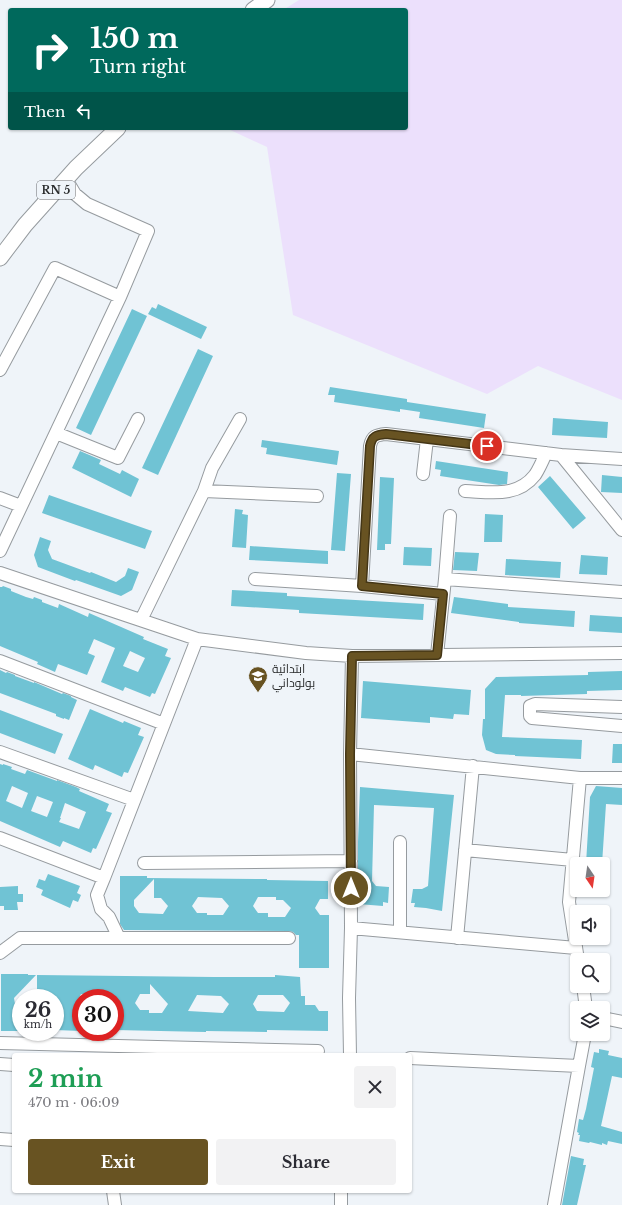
<!DOCTYPE html>
<html lang="en">
<head>
<meta charset="utf-8">
<style>
	:root { --surface:#fff; --page:#f2f2f3; --text:#2b2b33; --muted:#7c7c81; --accent:#685322 }
	body { margin:0; font-family:"Libre Baskerville",Cairo,serif; background:var(--page); color:var(--text); height:100vh; display:flex; flex-direction:column; font-size:15px; white-space:nowrap }
	* { box-sizing:border-box; margin:0 }
	p { font-size:13px; color:var(--muted) }
	.icon { flex:none; width:22px; height:22px; fill:none; stroke:currentColor; stroke-width:2; stroke-linecap:round; stroke-linejoin:round }
	.map { position:relative; flex:1; overflow:hidden }
	.details { position:absolute; left:12px; top:1053px; width:400px; height:140px; display:flex; flex-direction:column; background:var(--surface); border-radius:4px; box-shadow:0 1px 3px #0004 }
	.details>* { flex:none }
	.guide { position:absolute; left:8px; top:8px; width:400px; height:122px; border-radius:4px; box-shadow:0 1px 3px #0004; background:#00695c; color:#fff; overflow:hidden }
	.needle { width:26px; rotate:167deg }
	.tools { position:absolute; left:570px; top:857px; display:grid; gap:8px }
	.tools a { display:grid; place-items:center; width:40px; height:40px; border-radius:4px; background:var(--surface); box-shadow:0 1px 3px #0004; font-size:20px }
	.speed { position:absolute; left:12px; top:989px; display:flex; gap:8px; font-size:20px; font-weight:700; text-align:center }
	.speed>* { display:grid; place-content:center; width:52px; height:52px; border-radius:50%; background:var(--surface); box-shadow:0 1px 3px #0004; line-height:1 }
	.speed small { font-size:10px; font-weight:400 }
	.speed .limit { border:6px solid #d22; background:#fff; color:#111 }
	.pin { position:absolute; display:grid; place-items:center; width:34px; height:34px; color:#fff; margin:-17px; border:2px solid #fff; border-radius:50%; box-shadow:0 1px 4px #0007 }
	.me { position:absolute; width:44px; margin:-22px; rotate:0deg; stroke-linejoin:round; filter:drop-shadow(0 0 3px #0008) }
	.turn { display:flex; align-items:center; gap:14px; height:84px; padding:0 16px; font-size:18px }
	.turn .icon { width:52px; height:52px; stroke-width:2.5 }
	.turn b { display:block; font-size:28px; line-height:34px }
	.then { display:flex; align-items:center; height:38px; padding:0 16px; background:#0003; gap:8px; font-size:15px }
	.round { display:grid; place-items:center; flex:none; width:42px; height:42px; border-radius:4px; background:var(--page) }
	.overview { display:flex; align-items:center; justify-content:space-between; height:68px; padding:0 16px }
	h1 { font-size:24px; font-weight:800; line-height:30px; color:#1e9e55 }
	.button { display:flex; gap:8px; margin-top:auto; padding:8px 16px }
	.button a { flex:1; height:46px; border-radius:4px; background:var(--accent); color:#fff; font-size:16px; font-weight:800; line-height:46px; text-align:center }
	.button a+a { background:var(--page); color:var(--text) }
	.map>svg:first-child { display:block }
	.green { fill:#ece0fc }
	.building { fill:#70c3d4; fill-rule:evenodd }
	.lines { fill:none; stroke-linecap:round; stroke-linejoin:round }
	.minor-casing { stroke:#969b9f; stroke-width:14 }
	.major-casing { stroke:#969b9f; stroke-width:17 }
	.minor { stroke:#fff; stroke-width:12 }
	.major { stroke:#fff; stroke-width:15 }
	.route-casing { stroke:#443616; stroke-width:10 }
	.route { stroke:#685322; stroke-width:7 }
	.labels { text-anchor:middle; stroke-width:3; stroke-linejoin:round; paint-order:stroke }
	.shield { fill:#eff4f9; stroke:#66696c; stroke-width:1 }
	.shield-label { font-size:11px; font-weight:bold; fill:#2c2e2f }
	.poi-label { font-size:12px; fill:#2c2e2f; stroke:#eff4f9; text-anchor:start }
</style>
</head>
<body>
<div class="map">
<svg width="622" height="1205" viewBox="0 0 622 1205">
	<rect width="100%" height="100%" fill="#eff4f9"/>
	<path class="green" d="M299 0H622V400L538 366 487 394 293 315 267 147 226 128H406V10H283Z"/>
	<path class="building" d="M158 304 207 327 201 339 148 314 152 307 156 309Z
		M132 309 147 316 91 435 76 428Z
		M198 349 213 356 158 475 142 468Z
		M330 387 407 399V402L486 414 484 428 419 418 420 412 400 409V412L334 402 335 395H328Z
		M553 418 608 422 607 438 552 435Z
		M262 440 339 451 337 465 266 454 267 448 261 447Z
		M80 451 101 460 99 464 120 474 122 470 139 479 131 497 72 468Z
		M436 461 508 472 507 484 499 485 440 476 441 470 435 469Z
		M337 473 351 474 345 551 331 550Z
		M602 475 622 477V493L601 492Z
		M550 476 586 518 573 529 538 487Z
		M380 477 394 478 391 544H385V550H377Z
		M49 495 152 531 145 549 42 513Z
		M235 509 243 510 242 514 248 515 246 548 232 547Z
		M485 514 503 515 502 542H484Z
		M40 537 51 541 48 550 52 559 90 573 91 572 116 582 125 576 128 568 139 572 132 590 121 596 76 580 75 581 38 567 34 555Z
		M250 546 328 551V564L249 560Z
		M404 547 432 548 431 566 403 565Z
		M455 552 479 553 477 571 453 570Z
		M581 555 608 557 607 575 579 574Z
		M506 559 561 562 560 578 505 575Z
		M3 586 11 589V591L26 597 33 599 34 597 42 600V602L58 608 59 604 88 617 89 613 144 637 143 639 168 649 165 656 171 658 155 694 152 693 150 697 125 687 123 691 101 682 115 648 94 639 88 653 95 656 87 675 58 664 55 672 37 664 38 662 0 646V587H2ZM130 651 145 658 138 672 123 666Z
		M232 590 287 593V596L424 604 423 620 299 613V610L231 606Z
		M454 597 508 604V607L575 611 574 627 519 623V622L451 613Z
		M590 615 622 617V633L589 631Z
		M0 670 6 673 7 672 15 675V676L34 683V682L62 694 63 693 71 696V697L77 700 69 720 64 718V719L56 716V714L0 693Z
		M622 671V690L587 691V694L521 696V695H505L502 737 582 740 581 759 515 756V755L496 754 486 750 482 735 483 719H485V689L496 677 588 675V672Z
		M363 681 471 690 469 715 454 714 453 719 430 717V723L361 718Z
		M90 709 123 723 124 721 141 728 138 735 144 737 128 773 124 772 122 777 95 765 93 770 68 759Z
		M0 710 63 734 55 754 0 733Z
		M613 744H622V763H612Z
		M0 764 3 765V764L12 767 11 769 25 774 27 770 57 781V780L76 787 80 789 79 791 109 804 106 811 112 813 96 849 93 848 91 853 63 841 60 847 0 821ZM12 786 28 793 22 808 6 801ZM37 796 53 802 47 817 31 811ZM65 803 86 812 79 829 59 822 61 818H60Z
		M596 786 622 788V805L606 804 602 864H586L590 797Z
		M360 787 454 795 442 911 426 908 414 907 415 903H411L413 889H422L428 886 434 808 374 805 372 881 376 886 389 887 388 903 383 902V906L358 904V842Z
		M48 874 80 886 77 893 81 895 78 902 73 900 70 908 41 895 43 890 36 887 39 879 45 881Z
		M120 876H147V878L267 879V880L328 881V899H320L315 908 320 915H329V968H299V935H296L293 932 289 931 124 930 120 924ZM154 879V898H161L168 906 163 914 139 913 134 906V900ZM198 897 222 898 229 906 223 915H207V913H197L192 906ZM258 897H276V900H283L291 908 285 917H268V913H258L253 906Z
		M18 886V894H23V902H17L18 910H4V906H0V887Z
		M1 974H28V975H36L14 998 15 1004 21 1013V1031H1Z
		M37 975 214 977H275V975L300 977 301 996H305V1005H315L319 1011H328V1031L267 1030V1032L206 1031V1032L115 1030V998H106L104 995 81 994 76 1003 81 1011V1031L55 1030V998H47L44 995H37ZM150 984 168 1004 162 1013H149V1010H140L135 1003 140 994H150ZM197 995 221 996 229 1004 223 1013 188 1011ZM258 995H283L290 1003 284 1012 257 1011 253 1004Z
		M599 1049 609 1051 608 1055 622 1058V1078L612 1076 601 1126 622 1132V1144L608 1141 607 1145 602 1143V1145L590 1142 589 1143 579 1141 580 1135H578L579 1133 577 1132 579 1119 583 1120 586 1109 594 1068 591 1067 594 1052 599 1053Z
		M571 1156 584 1159 583 1165H586L577 1205H562Z"/>
	<g class="lines">
		<g class="minor-casing">
			<path id="minor" d="M66 179 75 194 87 204 148 231 120 297
				M0 370 55 268 120 297 0 551
				M56 433 118 458 138 419
				M622 459 561 455 622 530
				M423 474 427 439
				M204 491 212 468 240 419
				M465 491C491 492 517 498 535 475 539 469 543 460 546 453
				M0 498 21 506
				M0 573 197 639 306 653 352 656 622 653
				M255 579 362 586 443 594
				M445 579 450 516
				M362 586 370 446C372 436 376 435 386 434L561 455
				M141 620 204 491 317 496
				M437 655 445 579 622 592
				M0 661 164 724
				M622 707 535 704 530 706V716L532 718 622 726
				M0 752 134 800
				M350 754 352 656
				M0 838 104 878 197 639
				M400 842V932
				M465 850 573 860
				M144 863 351 861
				M104 878 97 895 101 909 109 917 119 938
				M351 928 350 754 580 778
				M457 938 473 766
				M0 953 20 938H289
				M578 960 569 902 580 778H622
				M583 986 586 1008
				M603 1018 622 1022
				M0 1043 318 1051
				M350 1055 349 998 351 928 576 948
				M410 1058 579 1066 585 1034
				M0 1064 14 1065
				M0 1139 14 1140
				M113 1191 115 1205
				M341 1191V1205
				M554 1205 579 1066"/>
		</g>
		<g class="major-casing">
			<path id="major" d="M253 10 267 0
				M0 258 25 225 76 168 118 128"/>
		</g>
		<use href="#minor" class="minor"/>
		<use href="#major" class="major"/>
	</g>
	<g class="lines">
		<g class="route-casing">
			<path id="route" d="M351 888 350 754 352 656 437 655 443 594 362 586 370 446C372 436 376 435 386 434L487 446"/>
		</g>
		<use href="#route" class="route"/>
	</g>
	<defs>
		<g id="school-pin" transform="scale(1)"><path d="M0 17L-7.5 6A9.5 9.5 0 1 1 7.5 6Z" fill="#685322" stroke="#eff4f9"/><path d="M0-5L7-2L0 1L-7-2ZM-4 1L0 2.5L4 1V4Q0 6-4 4Z" fill="#fff"/></g>
	</defs>
	<g fill-rule="evenodd">
		<use href="#school-pin" x="258" y="676"/>
	</g>
	<g class="labels">
		<rect class="shield" x="37" y="181" width="38" height="18" rx="3"/>
		<g class="shield-label">
			<text x="56" y="194">RN 5</text>
		</g>
		<g class="poi-label">
			<text x="272" y="673">ابتدائية<tspan x="272" dy="14">بولوداني</tspan></text>
		</g>
	</g>
</svg>
<div class="tools">
<a><svg class="needle" viewBox="-14 -14 28 28"><path d="M0-13l5 13h-10z" fill="#e53935"/><path d="M0 13l5-13h-10z" fill="#7c7c81"/></svg></a>
<a><svg class="icon" aria-label="sound" viewBox="0 0 24 24"><path d="M4 9h4l5-4v14l-5-4H4zM17 9q2 3 0 6"/></svg></a>
<a><svg class="icon" aria-label="search" viewBox="0 0 24 24"><circle cx="10" cy="10" r="6"/><path d="M15 15l6 6"/></svg></a>
<a><svg class="icon" aria-label="layers" viewBox="0 0 24 24"><path d="M12 4l9 5-9 5-9-5zM3 14l9 5 9-5"/></svg></a>
</div>
<div class="speed"><div>26<small>km/h</small></div><div class="limit">30</div></div>
<div class="pin" style="left:487px;top:446px;background:#d93025"><svg class="icon" aria-label="arrive" viewBox="0 0 24 24"><path d="M6 21V4h12l-3 4 3 4H6"/></svg></div>
<svg class="me" style="left:351px;top:888px" viewBox="-20 -20 40 40"><circle r="17" fill="#685322" stroke="#fff" stroke-width="3"/><path d="M0-11L8 9 0 5-8 9z" fill="#fff"/></svg>
<div class="guide">
<div class="turn"><svg class="icon" aria-label="right" viewBox="0 0 24 24"><path d="M7 20v-9h11M14 6l5 5-5 5"/></svg><div><b>150 m</b>Turn right</div></div>
<div class="then">Then<svg class="icon" aria-label="left" viewBox="0 0 24 24"><path d="M17 20v-9H6M10 6l-5 5 5 5"/></svg></div>
</div>
<section class="details">
<div class="overview"><div><h1>2 min</h1><p>470 m · 06:09</p></div><a class="round"><svg class="icon" aria-label="close" viewBox="0 0 24 24"><path d="M6 6l12 12M18 6L6 18"/></svg></a></div>
<div class="button"><a>Exit</a><a>Share</a></div>
</section>
</div>
</body>
</html>
